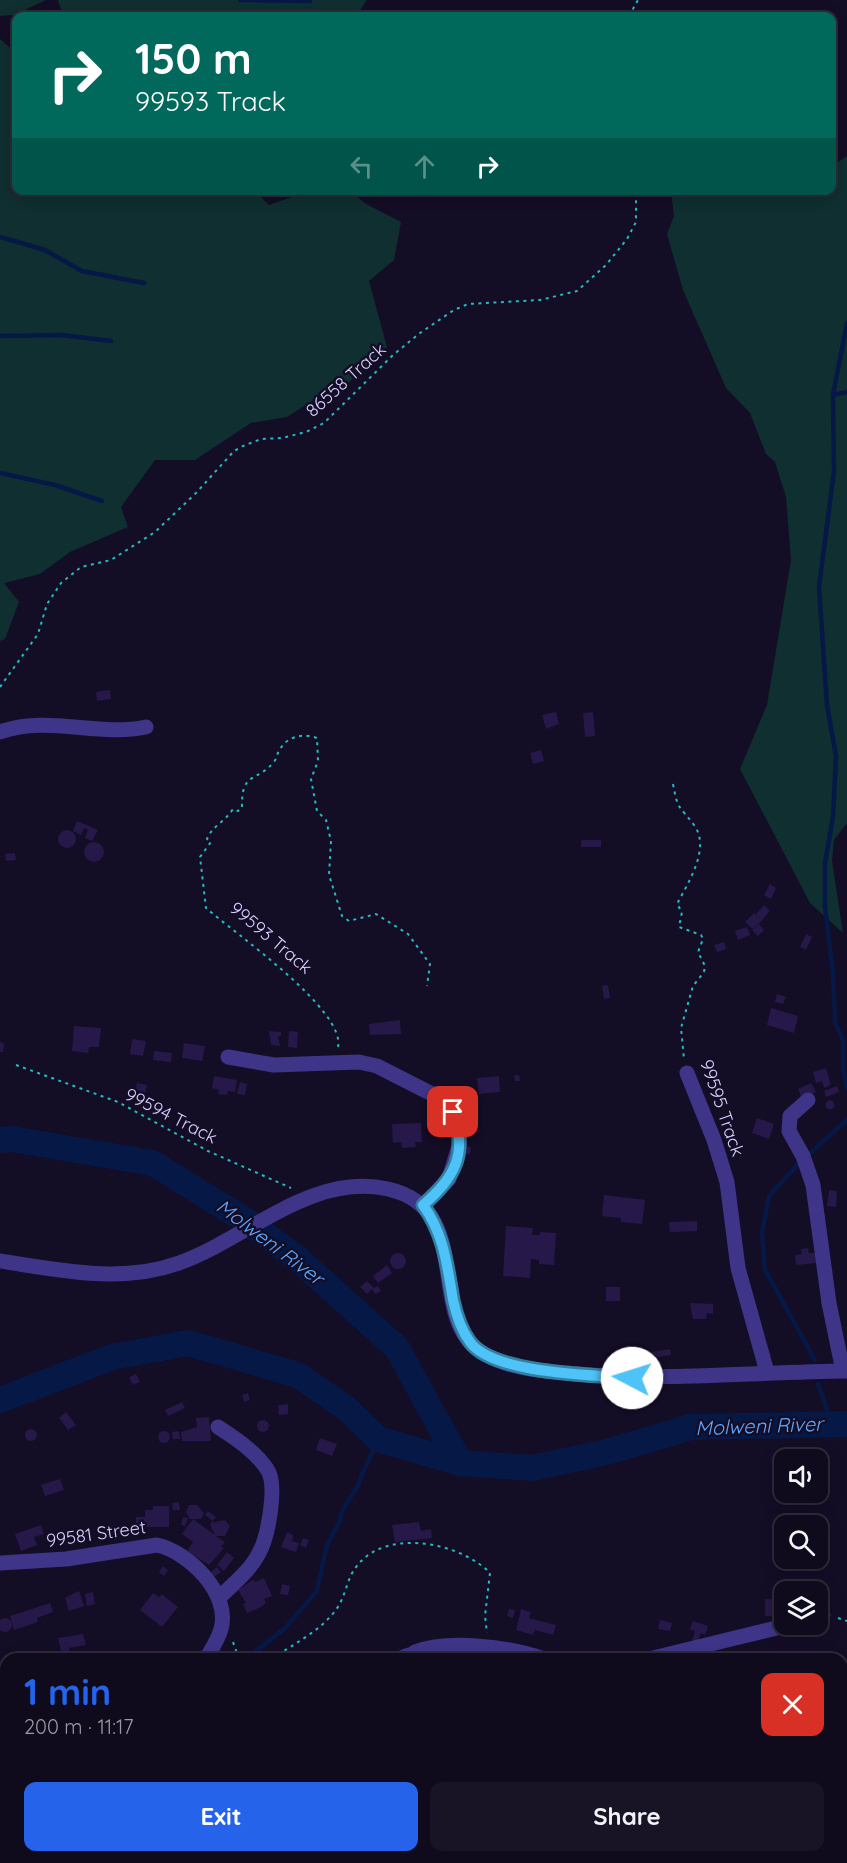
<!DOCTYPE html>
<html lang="en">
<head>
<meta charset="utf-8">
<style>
	:root { --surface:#0f0a1c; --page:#181325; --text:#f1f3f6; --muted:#9b9aa3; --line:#2f2b3b; --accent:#2563eb }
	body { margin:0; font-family:Quicksand,sans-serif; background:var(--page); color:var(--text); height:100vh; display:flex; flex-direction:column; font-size:22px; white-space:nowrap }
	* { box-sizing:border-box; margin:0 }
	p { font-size:20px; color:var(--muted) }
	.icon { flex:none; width:33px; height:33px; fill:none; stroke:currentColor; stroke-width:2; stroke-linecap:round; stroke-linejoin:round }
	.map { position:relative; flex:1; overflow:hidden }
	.panel { position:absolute; left:0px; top:1653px; width:848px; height:210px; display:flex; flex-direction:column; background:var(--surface); border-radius:18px 18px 0 0; box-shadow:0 3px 15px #0003,0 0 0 2px var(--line) }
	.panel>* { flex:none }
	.banner { position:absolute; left:12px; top:12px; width:824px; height:183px; border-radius:12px; box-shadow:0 3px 15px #0003,0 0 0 2px var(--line); background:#00695c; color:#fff; overflow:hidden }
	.fabs { position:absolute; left:774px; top:1449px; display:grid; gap:12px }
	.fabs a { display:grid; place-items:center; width:54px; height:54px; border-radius:12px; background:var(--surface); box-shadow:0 3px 15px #0003,0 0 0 2px var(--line); font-size:30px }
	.pin { position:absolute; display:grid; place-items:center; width:51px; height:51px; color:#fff; margin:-26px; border-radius:12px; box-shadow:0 3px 9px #0006 }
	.me { position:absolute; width:66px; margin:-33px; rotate:275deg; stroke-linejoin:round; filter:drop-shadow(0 0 4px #0008) }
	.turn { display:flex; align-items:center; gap:21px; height:126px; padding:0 24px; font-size:27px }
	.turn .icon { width:78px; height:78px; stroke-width:2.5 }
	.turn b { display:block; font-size:42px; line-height:51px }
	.lanes { display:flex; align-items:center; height:57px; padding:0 24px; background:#0003; justify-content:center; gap:30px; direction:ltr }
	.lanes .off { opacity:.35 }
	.round { display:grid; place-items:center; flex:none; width:63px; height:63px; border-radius:12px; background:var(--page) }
	.head { display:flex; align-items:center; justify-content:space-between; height:102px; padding:0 24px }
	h1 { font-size:36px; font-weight:800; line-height:45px; color:var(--accent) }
	.action { display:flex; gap:12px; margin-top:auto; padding:12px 24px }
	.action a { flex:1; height:69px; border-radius:12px; background:var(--accent); color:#fff; font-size:24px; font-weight:800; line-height:69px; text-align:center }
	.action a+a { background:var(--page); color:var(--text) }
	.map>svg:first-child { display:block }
	.green { fill:#102f30 }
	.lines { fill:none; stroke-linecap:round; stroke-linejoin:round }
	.stream { stroke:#061846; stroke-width:4.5 }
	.river { stroke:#061846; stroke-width:26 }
	.building { fill:#261848 }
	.path { stroke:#26bbbf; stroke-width:2; stroke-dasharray:3 4.5; stroke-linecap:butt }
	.minor { stroke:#3f3588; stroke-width:15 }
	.route-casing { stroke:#337fa1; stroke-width:15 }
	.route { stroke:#4fc3f7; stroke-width:10 }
	.labels { text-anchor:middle; stroke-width:5; stroke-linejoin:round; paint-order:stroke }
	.street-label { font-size:18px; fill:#dbd2ff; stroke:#140d26 }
	.water-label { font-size:20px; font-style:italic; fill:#60a8ff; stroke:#140d26 }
</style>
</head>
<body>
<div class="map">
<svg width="847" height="1863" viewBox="0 0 847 1863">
	<rect width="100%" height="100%" fill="#140d26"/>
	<path class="green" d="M0 0H46L14 15 0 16Z
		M58 0H367L356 16H63Z
		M0 39 16 53V190L255 191 269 205 301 194 303 191H350L366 204 401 222 394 260 369 281 387 347 346 385 326 392 287 417 251 423 195 460H155L121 507 128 527 70 552 40 574 4 583 19 602 5 639 0 641Z
		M847 156V823L834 840 832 861 843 933 810 903 740 769 767 705 791 560 786 497 775 462 766 454 750 413 726 388 683 290 667 234 674 216 671 191 831 190V167Z"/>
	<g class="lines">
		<path class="stream" d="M240 0 310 1
			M0 237 45 250 82 271 144 283
			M847 323 833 395 834 471 819 587 827 705 836 756 833 817 825 863V907L833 974 835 1023 843 1040V1070L847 1088
			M0 336 61 335 111 341
			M833 395 847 392
			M0 473 55 485 102 501
			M807 1156 847 1120
			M801 1161 769 1196 762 1233 765 1270 815 1360
			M818 1384 832 1424
			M246 1659 285 1628 317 1591 327 1545 339 1523 343 1509 356 1489 378 1439
			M283 1857 284 1863"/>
		<path class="river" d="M0 1140 12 1139 153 1163 251 1224 299 1260 397 1348 460 1463 532 1468 607 1452 691 1427 847 1424
			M0 1400 112 1357 188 1343 298 1375 346 1408 378 1439 460 1463"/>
	</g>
	<path class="building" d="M110 690 111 699 97 701 96 692Z
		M556 712 559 724 546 729 542 715Z
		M593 712 595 736 585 737 583 713Z
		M541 750 544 761 533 764 530 753Z
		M77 821 98 830 92 841 85 838 88 830 84 828 81 835 73 831Z
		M58 839a9 9 0 1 1 18 0a9 9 0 1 1-18 0Z
		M581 840H601V847H581Z
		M84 852a10 10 0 1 1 20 0a10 10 0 1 1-20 0Z
		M15 853 16 860 6 861 5 854Z
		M770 884 776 888 771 899 764 895Z
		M764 905 770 911 762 920 756 914Z
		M754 913 762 920 753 929 745 922Z
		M759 924 764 930 758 936 752 930Z
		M747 927 750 935 738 940 735 931Z
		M806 934 812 937 806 950 800 947Z
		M724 942 726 949 717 952 714 945Z
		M608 985 610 998 604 999 602 986Z
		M777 994 786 997 783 1004 775 1002Z
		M771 1008 798 1016 794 1033 767 1025Z
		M400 1020 401 1034 370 1035 369 1024Z
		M74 1026 101 1028 99 1047H89L88 1053 72 1051Z
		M269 1031 281 1032V1036H278L280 1046 271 1045Z
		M289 1031 298 1032 297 1048 288 1047Z
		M132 1039 146 1041 143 1056 130 1054Z
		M0 1042 4 1043 3 1052H0Z
		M184 1043 205 1046 202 1061 182 1058Z
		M154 1051 172 1053 171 1062 153 1060Z
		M826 1068 831 1085 824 1088 822 1081 816 1083 813 1072Z
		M514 1075H519L520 1081H515Z
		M214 1076 237 1080 235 1092 228 1091 227 1095 218 1094 219 1090 212 1088Z
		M499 1076 500 1092 479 1094 477 1078Z
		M240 1082 247 1084 245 1095 237 1094Z
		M137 1083 147 1085 145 1094 135 1092Z
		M811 1083 816 1092 802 1099 798 1089Z
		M837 1086 839 1092 826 1097 824 1091Z
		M825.5 1105a4.5 4.5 0 1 1 9 0a4.5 4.5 0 1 1-9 0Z
		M757 1118 774 1124 769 1139 752 1133Z
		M421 1123 422 1142H415L416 1147 402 1148 401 1142 393 1143 392 1124Z
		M465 1146 471 1147 470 1154H464Z
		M829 1190 837 1191 836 1207 827 1206Z
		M604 1195 645 1200 642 1224 621 1222V1218L602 1216Z
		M697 1221V1231L670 1232 669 1222Z
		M506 1226 533 1228 532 1235H540V1232L556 1233 554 1265 539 1264V1260L531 1259 530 1278 503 1276Z
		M808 1248 809 1253H815L816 1263 796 1265 795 1255 802 1254 801 1249Z
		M390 1261a8 8 0 1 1 16 0a8 8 0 1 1-16 0Z
		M387 1265 392 1273 378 1283 373 1276Z
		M367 1281 374 1288 378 1286 381 1291 375 1294 372 1289 367 1294 360 1287Z
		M606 1287H620V1301H606Z
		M690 1303 713 1304V1314L707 1313 706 1319H693Z
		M670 1349 671 1355 653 1358 652 1352Z
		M136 1374 140 1382 133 1385 129 1377Z
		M248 1393 250 1400 244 1402 242 1395Z
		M182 1402 185 1408 168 1416 165 1410Z
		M288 1404V1414L279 1415 278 1405Z
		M66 1412 76 1425 68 1430 59 1418Z
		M209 1417 211 1441H182L181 1432 197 1427 196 1418Z
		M257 1426a6 6 0 1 1 12 0a6 6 0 1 1-12 0Z
		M25 1435a6 6 0 1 1 12 0a6 6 0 1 1-12 0Z
		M158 1437a6 6 0 1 1 12 0a6 6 0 1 1-12 0Z
		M179 1431 180 1439H173L172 1432Z
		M320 1438 337 1444 332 1456 316 1450Z
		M60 1479 64 1490 45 1496 41 1485Z
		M179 1502 180 1510H173L172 1503Z
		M189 1505H197L204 1513 201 1519H190L186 1512Z
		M153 1506H169V1527H136V1517H145V1510H153Z
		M208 1511 216 1517 213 1521 205 1515Z
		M183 1517 188 1518 185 1526 181 1525Z
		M193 1519 215 1535 210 1525 212 1521 218 1524 215 1522 225 1520 230 1526 225 1536H216L225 1542 221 1547 224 1548 209 1565 187 1551 193 1542 182 1534Z
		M419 1522 421 1531 431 1529 432 1538 395 1542 392 1525Z
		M41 1525 44 1534 34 1537 37 1545 21 1551 15 1534Z
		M287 1532 293 1535 292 1541 299 1543 296 1552 281 1547Z
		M303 1538 309 1540 306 1548 300 1545Z
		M227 1552 234 1558 224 1571 217 1565Z
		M163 1566 168 1570 164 1576 159 1572Z
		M217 1567 221 1572 214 1577 211 1572Z
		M264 1578 272 1596 264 1599 266 1603 261 1607 247 1613 243 1604 246 1603 238 1590 254 1579 255 1582Z
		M282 1584 290 1586 288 1595 280 1594Z
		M79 1591 84 1606 69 1611 65 1598Z
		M93 1592 95 1604 87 1606 85 1594Z
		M153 1593 159 1597 162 1594 178 1607 162 1627 140 1610Z
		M765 1599 783 1600V1616H765Z
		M50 1603 53 1612 37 1618 38 1622 14 1630 10 1616Z
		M509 1609 515 1610 513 1618 507 1616Z
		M521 1609 531 1612 529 1618 556 1625 553 1635 535 1630 533 1635 516 1630Z
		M-2 1625a7 7 0 1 1 14 0a7 7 0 1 1-14 0Z
		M660 1620 672 1623 670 1631 658 1629Z
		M693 1621 708 1626 705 1635 701 1633 696 1646 691 1644 695 1631 690 1629Z
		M83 1634 86 1645 69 1648 70 1654 62 1656 58 1638Z
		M0 1843 6 1845V1857H13L11 1863H0Z
		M164 1857H184V1861L165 1863Z
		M511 1857H542L535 1863H514Z
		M544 1857H558V1859L556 1863H547Z
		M822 1857H836L837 1863H822Z"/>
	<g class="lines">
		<path class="path" d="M629 16 638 0
			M0 687 38 634 47 604 61 583 81 567 111 560 155 532 196 493 234 451 243 446 261 439 282 438 306 432 324 423 393 355 420 333 454 310 468 304 540 300 577 291 606 265 627 239 636 222V190
			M673 784C678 811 679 805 694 825 711 848 688 883 677 904L682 912 679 927 701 935 703 939 698 952 705 966 704 972 693 986 681 1028 684 1059
			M338 1047C346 1010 233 932 206 908L200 857 211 842 207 839C212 826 225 822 233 809L238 811 242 808C241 771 256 783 274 762 277 758 277 753 280 749 288 736 303 733 317 738L318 761 311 779 317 811 326 820 331 841 329 875 342 916 349 921 376 914 408 934 430 964 427 986
			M16 1065 118 1102 208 1151 291 1188
			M838 1618 847 1621
			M233 1642 239 1659
			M272 1659C293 1644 319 1632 335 1611 345 1599 346 1582 354 1570 382 1526 460 1542 490 1573L485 1616 487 1633
			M457 1857 466 1863"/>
		<path class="minor" d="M0 732C48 715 97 737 146 727
			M228 1057 274 1065 359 1062 377 1066 436 1096 453 1111 460 1132 459 1146 449 1179 423 1205
			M687 1073 714 1140 727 1182 738 1268 767 1372
			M808 1100 790 1116 789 1131 803 1156 813 1185 829 1303 843 1371
			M0 1261C60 1270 121 1284 179 1263 247 1239 311 1172 388 1189 478 1209 422 1321 486 1355 513 1370 547 1371 577 1374 667 1381 757 1372 847 1371
			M218 1427C236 1439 255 1451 267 1469 278 1484 268 1537 259 1553 250 1571 233 1584 219 1598
			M0 1563 66 1559 157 1545C189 1552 231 1594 221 1629 218 1640 211 1650 206 1659
			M818 1616 823 1615
			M415 1652C449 1639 510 1647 544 1659
			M399 1659C418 1650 438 1650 457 1659
			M649 1659 793 1624
			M0 1683 6 1686
			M842 1813 847 1816
			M210 1857 212 1863
			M39 1863V1857"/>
	</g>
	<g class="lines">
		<g class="route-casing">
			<path id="route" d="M453 1112C468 1153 455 1178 423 1205 444 1234 447 1265 453 1300 456 1314 461 1330 470 1342 493 1374 594 1375 632 1378"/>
		</g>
		<use href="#route" class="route"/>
	</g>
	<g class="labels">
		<g class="street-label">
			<text transform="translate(346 380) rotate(-42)" y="6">86558 Track</text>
			<text transform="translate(271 938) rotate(40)" y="6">99593 Track</text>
			<text transform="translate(722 1108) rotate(71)" y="6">99595 Track</text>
			<text transform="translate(171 1116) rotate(27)" y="6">99594 Track</text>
			<text transform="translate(96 1534) rotate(-8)" y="6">99581 Street</text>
		</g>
		<g class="water-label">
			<text transform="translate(270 1242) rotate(37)" y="7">Molweni River</text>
			<text transform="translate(759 1426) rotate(-2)" y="7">Molweni River</text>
		</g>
	</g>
</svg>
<div class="fabs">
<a><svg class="icon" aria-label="sound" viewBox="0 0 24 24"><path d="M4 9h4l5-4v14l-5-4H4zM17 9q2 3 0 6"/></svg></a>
<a><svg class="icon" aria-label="search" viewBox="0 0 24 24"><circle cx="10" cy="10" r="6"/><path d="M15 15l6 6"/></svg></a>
<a><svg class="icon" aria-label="layers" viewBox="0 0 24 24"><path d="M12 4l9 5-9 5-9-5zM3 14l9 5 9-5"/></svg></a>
</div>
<div class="pin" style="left:453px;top:1112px;background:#d93025"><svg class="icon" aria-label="arrive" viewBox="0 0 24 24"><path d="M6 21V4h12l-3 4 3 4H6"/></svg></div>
<svg class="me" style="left:632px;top:1378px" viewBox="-20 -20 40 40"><circle r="19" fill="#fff"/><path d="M0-13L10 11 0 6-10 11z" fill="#4fc3f7"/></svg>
<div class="banner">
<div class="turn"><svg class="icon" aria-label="right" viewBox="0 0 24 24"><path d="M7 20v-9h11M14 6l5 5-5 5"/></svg><div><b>150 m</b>99593 Track</div></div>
<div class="lanes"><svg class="icon off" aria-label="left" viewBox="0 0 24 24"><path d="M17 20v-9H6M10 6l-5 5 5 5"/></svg><svg class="icon off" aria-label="ahead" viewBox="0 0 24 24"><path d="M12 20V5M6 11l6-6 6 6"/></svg><svg class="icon" aria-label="right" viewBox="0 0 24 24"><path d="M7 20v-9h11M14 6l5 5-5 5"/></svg></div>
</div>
<section class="panel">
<div class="head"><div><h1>1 min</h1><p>200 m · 11:17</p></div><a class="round" style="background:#d93025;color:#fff"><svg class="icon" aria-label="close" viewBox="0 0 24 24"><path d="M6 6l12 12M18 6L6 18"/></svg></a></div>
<div class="action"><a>Exit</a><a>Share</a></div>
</section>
</div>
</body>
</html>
